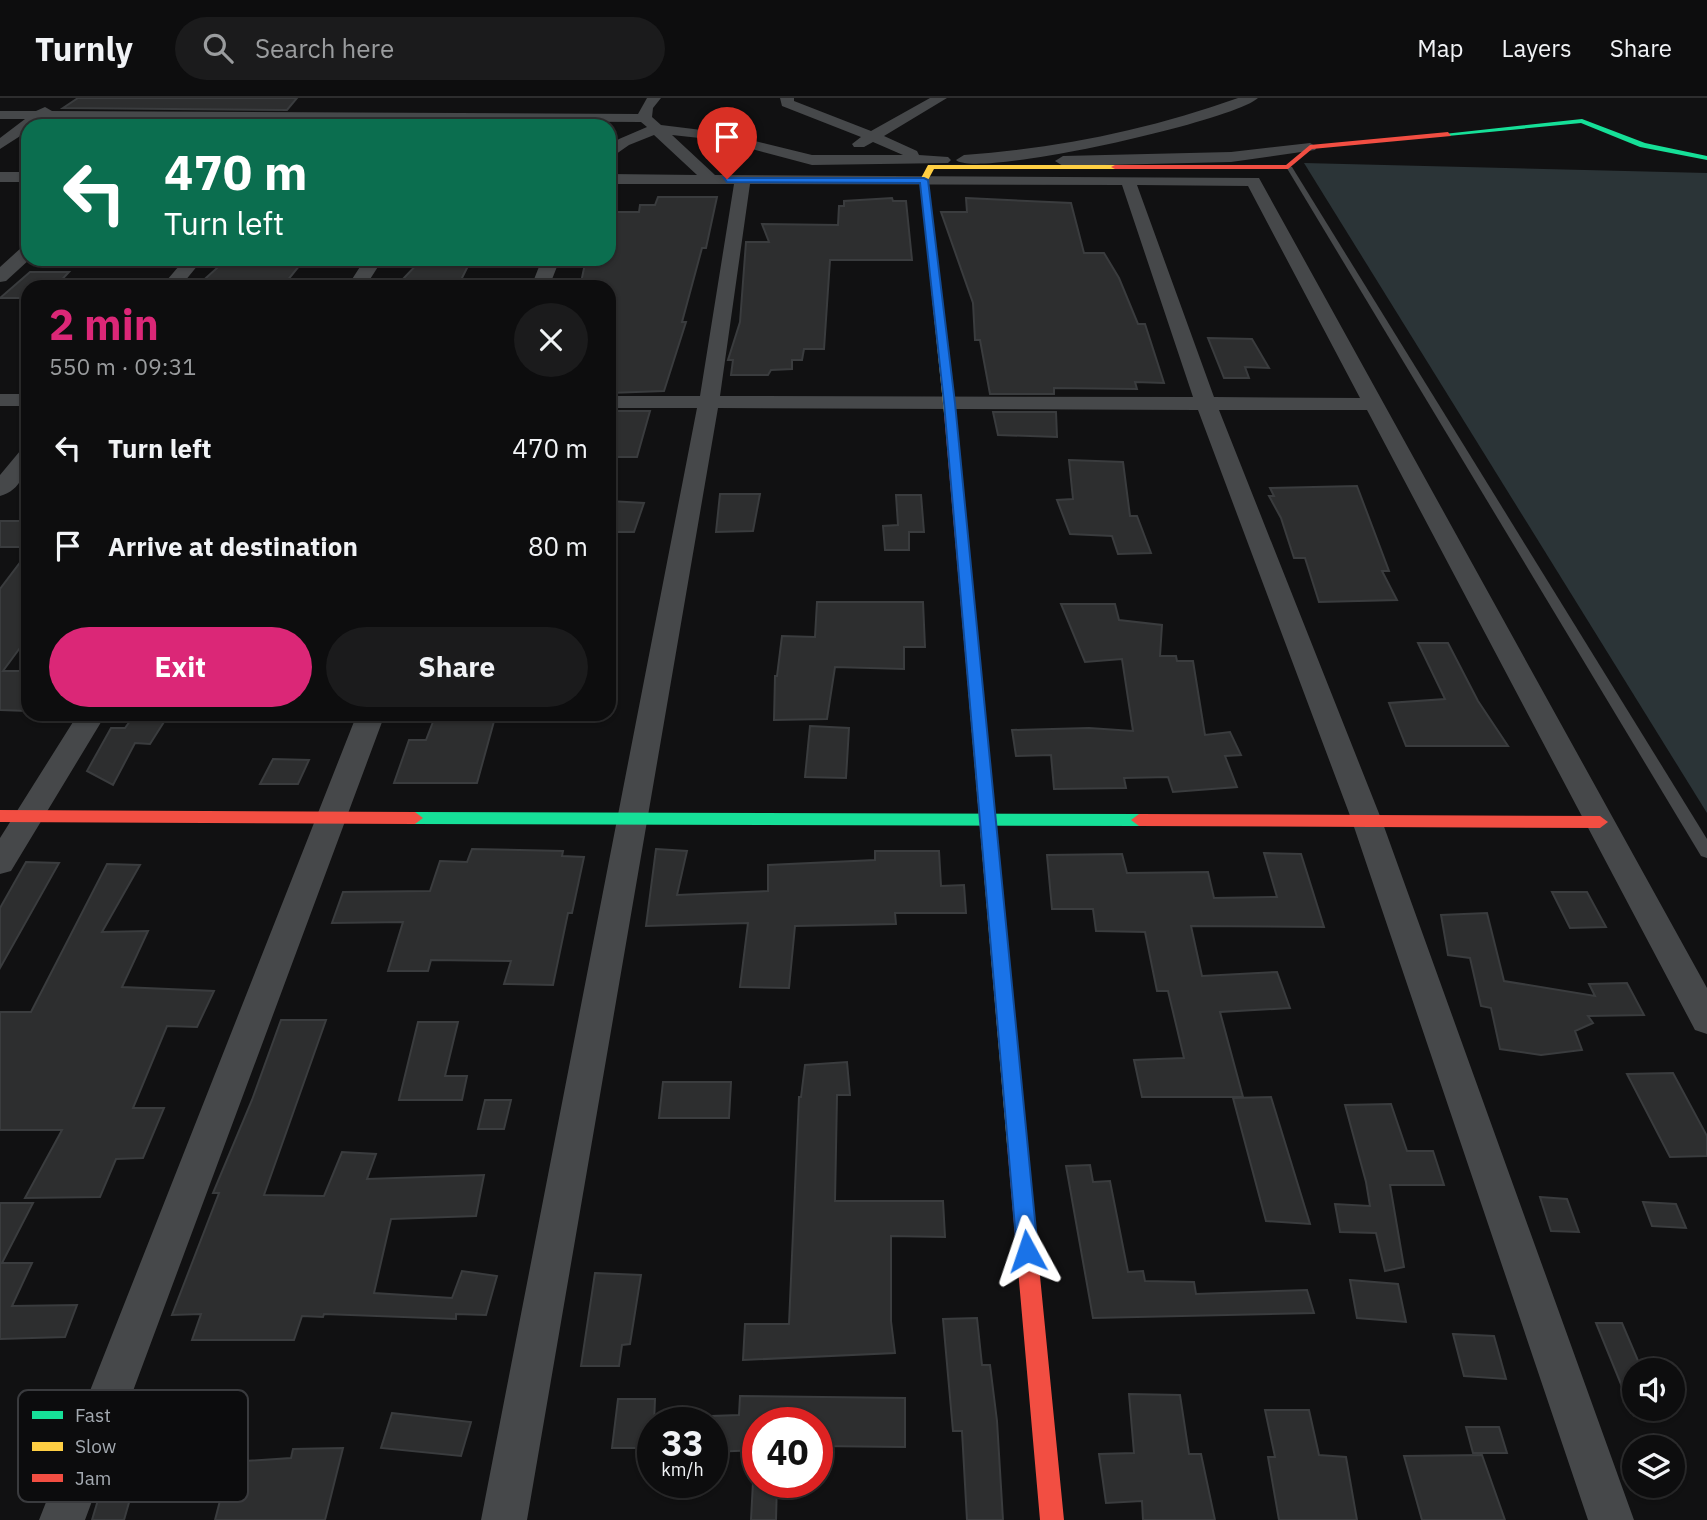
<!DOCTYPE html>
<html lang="en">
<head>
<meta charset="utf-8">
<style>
	:root { --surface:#0d0d0e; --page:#1b1b1c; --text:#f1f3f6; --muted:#9a9c9e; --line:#2d2d2e; --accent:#db2777 }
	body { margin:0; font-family:"IBM Plex Sans",sans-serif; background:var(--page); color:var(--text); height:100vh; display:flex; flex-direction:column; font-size:26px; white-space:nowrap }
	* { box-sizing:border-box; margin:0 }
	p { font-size:23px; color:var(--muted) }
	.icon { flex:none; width:38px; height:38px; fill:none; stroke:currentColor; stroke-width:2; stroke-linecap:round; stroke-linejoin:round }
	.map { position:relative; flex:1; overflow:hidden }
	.sheet { position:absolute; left:21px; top:182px; width:595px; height:441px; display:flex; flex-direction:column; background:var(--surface); border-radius:21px; box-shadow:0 2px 5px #0004,0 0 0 2px var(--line) }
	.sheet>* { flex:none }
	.banner { position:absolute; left:21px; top:21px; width:595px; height:147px; border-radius:21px; box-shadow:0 2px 5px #0004,0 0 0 2px var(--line); background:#0b6e4f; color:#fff; overflow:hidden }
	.fabs { position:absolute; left:1622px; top:1260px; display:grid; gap:14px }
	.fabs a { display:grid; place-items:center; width:63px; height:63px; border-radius:50%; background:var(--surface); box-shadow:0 2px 5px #0004,0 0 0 2px var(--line); font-size:35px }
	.speed { position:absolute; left:637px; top:1309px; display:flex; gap:14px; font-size:35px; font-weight:700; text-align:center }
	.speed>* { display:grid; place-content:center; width:91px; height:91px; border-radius:50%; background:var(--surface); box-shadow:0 2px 5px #0004,0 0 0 2px var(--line); line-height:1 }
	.speed small { font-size:18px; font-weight:400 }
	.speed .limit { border:10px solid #d22; background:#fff; color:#111 }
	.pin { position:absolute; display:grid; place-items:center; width:60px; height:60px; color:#fff; margin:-72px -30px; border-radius:50% 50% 50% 0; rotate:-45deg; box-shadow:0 0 7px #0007 }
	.pin .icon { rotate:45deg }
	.me { position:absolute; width:77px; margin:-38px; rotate:355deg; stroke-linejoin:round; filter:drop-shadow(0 0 5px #0008) }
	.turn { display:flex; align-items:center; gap:24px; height:147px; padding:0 28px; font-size:32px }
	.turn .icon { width:91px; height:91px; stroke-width:2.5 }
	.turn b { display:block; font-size:49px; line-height:60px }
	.round { display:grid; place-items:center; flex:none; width:74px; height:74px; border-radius:37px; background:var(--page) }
	.headline { display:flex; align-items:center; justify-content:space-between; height:119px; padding:0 28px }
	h1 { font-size:42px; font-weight:700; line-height:52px; color:var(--accent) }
	.button { display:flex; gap:14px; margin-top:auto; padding:14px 28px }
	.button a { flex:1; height:80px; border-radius:42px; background:var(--accent); color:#fff; font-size:28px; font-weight:700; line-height:80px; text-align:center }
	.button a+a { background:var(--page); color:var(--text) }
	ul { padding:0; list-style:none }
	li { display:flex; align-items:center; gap:21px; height:98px; padding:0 28px }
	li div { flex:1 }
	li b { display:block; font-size:26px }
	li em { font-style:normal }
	header { display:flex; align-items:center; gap:42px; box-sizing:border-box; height:98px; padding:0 35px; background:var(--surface); border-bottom:2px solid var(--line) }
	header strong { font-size:33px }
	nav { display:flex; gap:38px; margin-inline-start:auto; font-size:24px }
	.search { width:490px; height:63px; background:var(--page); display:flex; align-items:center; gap:18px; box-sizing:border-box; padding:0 24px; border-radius:38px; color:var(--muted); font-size:26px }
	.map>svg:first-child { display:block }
	.water { fill:#2b3437 }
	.building { fill:#2d2e2f; stroke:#3a3c3e; stroke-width:2 }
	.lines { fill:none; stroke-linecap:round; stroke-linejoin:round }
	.lane { fill:#46484a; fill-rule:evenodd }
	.street { fill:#46484a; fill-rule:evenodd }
	.fast { fill:#16e098; fill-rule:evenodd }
	.slow { fill:#ffcf43; fill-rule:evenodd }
	.jam { fill:#f24e42; fill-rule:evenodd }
	.route { fill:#1a73e8; stroke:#114b97; stroke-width:2 }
	.key { fill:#0c0c0d; stroke:#3a3b3e; stroke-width:2 }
	.key-label { font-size:19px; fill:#a4aab1 }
</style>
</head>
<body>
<header>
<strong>Turnly</strong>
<div class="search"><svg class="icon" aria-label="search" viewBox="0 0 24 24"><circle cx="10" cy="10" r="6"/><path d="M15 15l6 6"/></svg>Search here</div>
<nav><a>Map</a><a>Layers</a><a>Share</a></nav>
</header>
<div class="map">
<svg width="1707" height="1422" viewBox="0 0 1707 1422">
	<rect width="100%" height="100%" fill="#111112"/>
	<path class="water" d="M1304 65 1707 75V715Z"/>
	<path class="building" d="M78 0H297L287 12 63 10Z
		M44 24 274 25 270 28H38Z
		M658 99H717L706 150H702L682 224H686L664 293 609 295V189H580L586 161H609V114H639L640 107H655Z
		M892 100 893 103H906L912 162H830L824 251H804L802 262H792V271L771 272 768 277H731L733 262H728L740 224 746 144H769L762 126 838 127 839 108H844V103Z
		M966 100 1071 105 1084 155H1104L1119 180 1138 226H1145L1164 285 1135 284 1137 291 1054 290V296H990L980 242H975L973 205 941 114H967Z
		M227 161 257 162H304L283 188H197Z
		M422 161 445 162H471L459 186 400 184Z
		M30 174H69L55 189H28V200H0Z
		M1208 240 1252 241 1269 270 1245 269 1249 280H1224Z
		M609 313H650L637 359H609Z
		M993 314H1056L1057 339 998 337Z
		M1069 362 1123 364 1130 418H1137L1151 455 1118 456 1112 438 1070 436 1057 402 1073 401Z
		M1357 388 1389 473H1382L1397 502 1319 504 1305 460H1294L1281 420 1269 398H1274L1270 390Z
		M720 396H760L753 433 716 434Z
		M896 397H921L924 434H909V452H885L883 428 898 427Z
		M609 403 644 405 634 434H609Z
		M0 423H28V449H0Z
		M28 454V539L3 573H28V613L0 612V491Z
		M817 504H923L925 549H904V571L835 569 827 621 774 622 775 578H777L782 538 815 539Z
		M1061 506H1115L1119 522 1162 527 1160 558H1176L1177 563H1193L1205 637 1230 634 1241 657 1225 658 1237 689 1173 694 1168 679 1124 680 1126 690 1054 691 1051 657 1016 658 1012 632 1089 630 1133 633 1122 561 1085 564Z
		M1418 545H1448L1478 603 1508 648H1406L1389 605 1445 601Z
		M135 616H169L150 646 135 645 113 687 87 673 111 630H125Z
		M436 616H496L477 685H394L409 642H426Z
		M810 628 849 630 846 680 805 679Z
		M273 661 309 662 298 686H260Z
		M472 751 563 753 562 758 584 759 572 815H568L553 887 504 886 511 863 431 862 428 873H388L403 824 332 825 343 794 430 793 440 763 467 764Z
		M656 751 687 753 677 797 768 793V767L875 762V753H939L941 788 964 787 966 815H895L896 826 795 828 789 890 740 889 748 825 646 828Z
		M1264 755 1301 756 1324 829 1191 828 1202 878 1277 874 1290 910 1220 914 1243 999H1142L1134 962 1184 960 1168 893H1157L1145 834 1096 833 1093 811H1052L1047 757 1122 756 1127 775 1208 774 1214 800 1277 799Z
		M26 764 59 765 0 870V810Z
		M107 766 140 767 102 834 148 833 122 889 214 893 197 929 167 928 133 1010H164L143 1060 116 1061 100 1099 25 1100 62 1032H0V914H31Z
		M1552 794H1587L1606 829 1570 830Z
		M1487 815 1504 883 1595 898 1589 886 1627 885 1644 917 1588 918 1593 925 1575 933 1582 952 1541 957 1500 951 1491 910 1481 908 1470 860 1448 857 1441 817Z
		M281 922H326L264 1097 324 1098 342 1054 376 1056 367 1081 484 1077 476 1118 391 1121 374 1195 452 1200 462 1173 497 1178 486 1217 456 1216V1221L324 1216 323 1219 302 1218 294 1242H192L201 1216 172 1217 219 1095H213L252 1002Z
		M418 924H458L445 978H467L462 1002H399Z
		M847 964 850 997H837L835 1103H943L945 1139 891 1138V1223L895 1255 743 1262 745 1226H789L799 999H801L805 967Z
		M1673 975 1707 1038V1058L1670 1059 1627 976Z
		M663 984H731L729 1020H659Z
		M1271 999 1310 1126 1266 1123 1233 1000Z
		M485 1002H511L504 1031H478Z
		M1391 1006 1407 1053H1433L1444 1087H1390L1404 1169 1385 1173 1376 1135 1340 1134 1335 1106 1370 1108 1366 1084 1345 1007Z
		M1090 1067 1093 1084 1110 1083 1128 1174 1143 1173 1145 1183 1194 1184 1196 1196 1307 1192 1314 1215 1093 1220 1066 1068Z
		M1540 1099 1567 1101 1579 1134 1551 1133Z
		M1643 1104 1676 1106 1686 1130 1652 1128Z
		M0 1105H33L2 1165H32L12 1208 77 1207 65 1239 0 1241Z
		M595 1175 641 1177 630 1246 622 1247 619 1268H581Z
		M1350 1182 1398 1186 1406 1224 1357 1220Z
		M977 1220 982 1267H990L997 1323 1003 1422H967L962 1333H953L943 1221Z
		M1596 1225H1622L1642 1272H1634V1318Z
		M1453 1236 1494 1238 1506 1281 1464 1278Z
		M1129 1296 1180 1297 1189 1356H1201L1215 1422H1143L1142 1403 1106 1405 1099 1356 1134 1355Z
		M740 1298 905 1300V1349L817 1348V1325H758V1352L712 1354V1318L739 1317Z
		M618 1301H655L653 1350H612Z
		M1265 1312H1309L1319 1357 1346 1359 1357 1422H1279L1268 1359H1275Z
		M392 1315 471 1324 461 1358 381 1350Z
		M1466 1329H1499L1507 1355H1473Z
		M343 1350 325 1422H215L230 1364 291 1360 293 1351Z
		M1482 1357 1505 1422H1422L1404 1358Z
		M136 1380 124 1422H92L104 1382Z
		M753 1384H777L776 1422H751Z"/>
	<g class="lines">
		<path class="lane" d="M1285 67 1292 69 1707 741V760L1701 758Z"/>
		<path class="street" d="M647 0H661L653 10 652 19 661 27 718 34 812 57H903L873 44 864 49H854L852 46 861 39 782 8 780 0H794V3L871 33 930 0H947L884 38 917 53 919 57 948 59 951 62 948 65 812 67 718 42 672 37 715 77 1259 80 1707 890V936L1695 932 1367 312H1219L1382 723 1634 1422H1588L1352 723 1198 312 718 310 527 1422H481L697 310H609V298H700L734 86H609V76L697 77 654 37 629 47 609 61V49L619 41 647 29 641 24 43 21 34 28H28V33L0 51V40L25 21H0V13H36L45 9 52 13 638 16ZM750 86 1122 87 1193 299 720 298ZM1137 87 1248 88 1360 300 1214 299Z
			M1238 0H1258C1234 23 976 81 956 62L964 57C1058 50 1149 32 1238 0Z
			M1310 45 1317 49 1315 52 1231 64 1063 68 1055 63 1063 58 1231 54Z
			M0 74H28V84H0Z
			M28 148 30 161 6 183 0 184V169L22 149Z
			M185 161H203L180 189H161Z
			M365 161H383L365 189H347Z
			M542 161H560L549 189H531Z
			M0 296H28V308H0Z
			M28 351C28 371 21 393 0 398V377L20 353Z
			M78 616H106L11 773 0 776V740Z
			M357 616H385L85 1422H39Z"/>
		<path class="fast" d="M1582 21 1645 45 1707 58V62L1640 49 1581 25 1448 38 1444 36Z
			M415 714 1139 716 1147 722 1139 728 415 726 407 720Z"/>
		<path class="slow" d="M928 67H1115L1119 69 1115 71H934L928 82 956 315 950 318 944 315 920 82Z
			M975 584 982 589 1027 1046 1024 1052 1017 1055 1010 1052 1007 1046 968 589Z"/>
		<path class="jam" d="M1448 34 1451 38 1312 51 1288 71H1115L1111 69 1115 67H1286L1310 47Z
			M950 312 956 315 982 589 975 594 968 589 944 315Z
			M0 712 415 714 423 720 415 726 0 724Z
			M1139 716 1600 718 1608 724 1600 730 1139 728 1131 722Z
			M1017 1037 1024 1040 1027 1046 1064 1422H1040L1007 1046 1010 1040Z"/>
	</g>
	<path class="route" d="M724 80H924L928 82 955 305 1038 1153 1035 1160 1027 1163 1020 1160 1017 1153 944 305 920 85 727 84Z"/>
	<rect x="18" y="1292" width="230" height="112" rx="10" class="key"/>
	<rect x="32" y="1313" width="31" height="8" fill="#16e098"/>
	<rect x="32" y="1344" width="31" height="9" fill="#ffcf43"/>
	<rect x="32" y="1376" width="31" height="8" fill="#f24e42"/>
	<g class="key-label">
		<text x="75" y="1324">Fast</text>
		<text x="75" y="1355">Slow</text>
		<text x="75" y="1387">Jam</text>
	</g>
</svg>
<div class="fabs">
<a><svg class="icon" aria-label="sound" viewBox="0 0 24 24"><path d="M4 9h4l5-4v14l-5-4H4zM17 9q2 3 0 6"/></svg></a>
<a><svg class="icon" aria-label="layers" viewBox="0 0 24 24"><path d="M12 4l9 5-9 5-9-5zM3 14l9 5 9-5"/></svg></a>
</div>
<div class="speed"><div>33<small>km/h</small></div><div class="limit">40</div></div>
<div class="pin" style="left:727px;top:81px;background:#d93025"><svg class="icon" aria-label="arrive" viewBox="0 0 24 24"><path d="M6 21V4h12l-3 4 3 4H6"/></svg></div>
<svg class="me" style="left:1027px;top:1153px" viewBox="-20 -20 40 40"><path d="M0-17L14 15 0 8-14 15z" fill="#1a73e8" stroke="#fff" stroke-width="4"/></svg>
<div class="banner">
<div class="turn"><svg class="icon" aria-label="left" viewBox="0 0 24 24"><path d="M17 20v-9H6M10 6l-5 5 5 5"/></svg><div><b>470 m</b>Turn left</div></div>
</div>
<section class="sheet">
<div class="headline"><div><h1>2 min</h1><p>550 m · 09:31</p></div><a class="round"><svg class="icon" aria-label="close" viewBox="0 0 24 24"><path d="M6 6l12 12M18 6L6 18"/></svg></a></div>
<ul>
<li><svg class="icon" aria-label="left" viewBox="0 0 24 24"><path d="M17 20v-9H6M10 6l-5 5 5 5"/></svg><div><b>Turn left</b></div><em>470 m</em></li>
<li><svg class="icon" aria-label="arrive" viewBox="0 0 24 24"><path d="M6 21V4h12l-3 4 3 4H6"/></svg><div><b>Arrive at destination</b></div><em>80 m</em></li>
</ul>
<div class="button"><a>Exit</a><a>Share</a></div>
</section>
</div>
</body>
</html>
